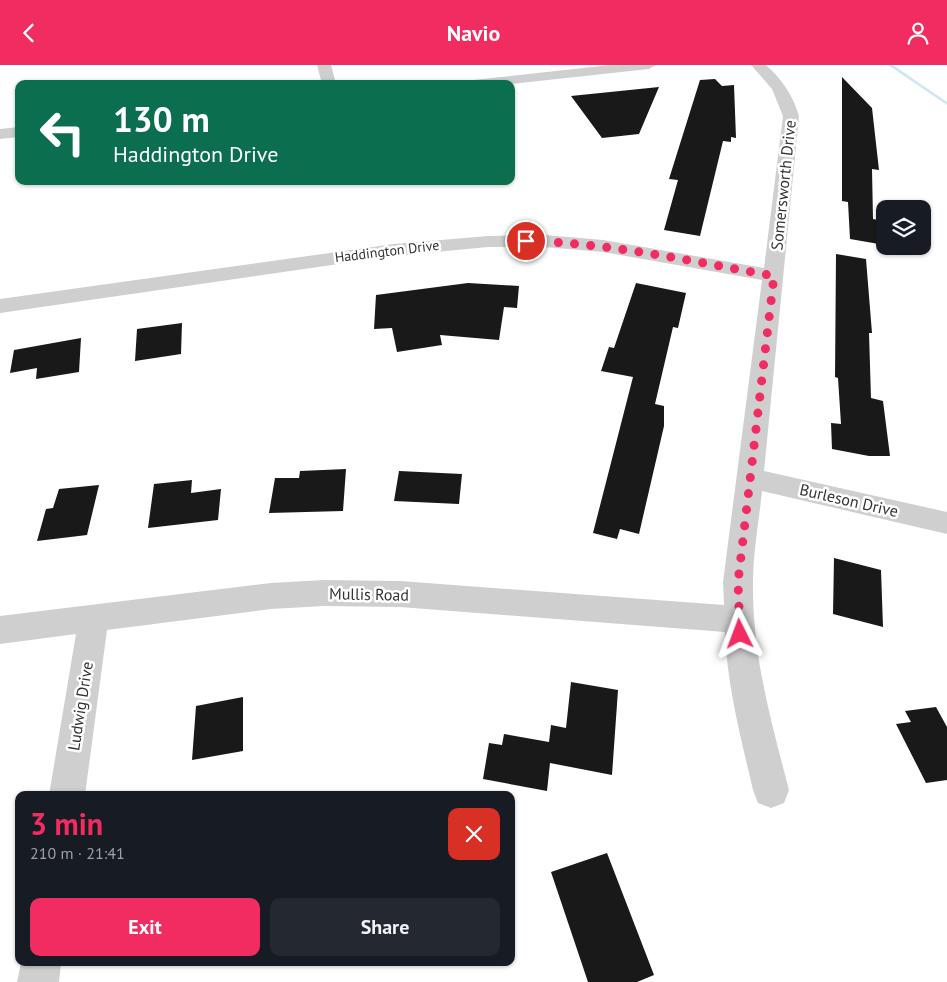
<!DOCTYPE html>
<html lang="en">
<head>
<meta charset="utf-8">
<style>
	:root { --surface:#171b24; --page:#242831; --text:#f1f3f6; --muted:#9ea1a6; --accent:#f12c61 }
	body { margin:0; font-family:"PT Sans",sans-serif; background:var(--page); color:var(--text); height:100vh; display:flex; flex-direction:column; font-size:19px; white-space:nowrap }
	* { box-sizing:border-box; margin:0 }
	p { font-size:16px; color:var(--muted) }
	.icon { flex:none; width:28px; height:28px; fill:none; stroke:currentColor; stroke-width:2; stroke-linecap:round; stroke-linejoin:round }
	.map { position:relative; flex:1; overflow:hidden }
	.sheet { position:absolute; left:15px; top:726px; width:500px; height:175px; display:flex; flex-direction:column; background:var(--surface); border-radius:10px; box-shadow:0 1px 4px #0004 }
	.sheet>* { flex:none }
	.banner { position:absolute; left:15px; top:15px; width:500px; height:105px; border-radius:10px; box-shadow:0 1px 4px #0004; background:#0b6e4f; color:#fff; overflow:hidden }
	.fabs { position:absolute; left:876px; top:135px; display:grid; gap:10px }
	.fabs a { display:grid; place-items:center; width:55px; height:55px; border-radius:10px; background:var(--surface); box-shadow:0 1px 4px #0004; font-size:25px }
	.pin { position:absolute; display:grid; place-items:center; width:42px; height:42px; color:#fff; margin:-21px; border:2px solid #fff; border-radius:50%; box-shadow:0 1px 5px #0007 }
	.me { position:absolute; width:55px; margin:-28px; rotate:357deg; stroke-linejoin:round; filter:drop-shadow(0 0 4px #0008) }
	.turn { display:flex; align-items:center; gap:18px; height:105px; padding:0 15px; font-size:22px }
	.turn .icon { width:65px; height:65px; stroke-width:2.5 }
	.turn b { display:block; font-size:35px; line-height:42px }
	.round { display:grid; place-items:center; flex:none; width:52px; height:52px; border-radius:10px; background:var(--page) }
	.overview { display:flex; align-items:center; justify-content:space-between; height:85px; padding:0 15px }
	h1 { font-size:30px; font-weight:700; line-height:38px; color:var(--accent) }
	.primary-button { display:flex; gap:10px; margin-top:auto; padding:10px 15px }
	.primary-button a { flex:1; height:58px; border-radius:10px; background:var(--accent); color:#fff; font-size:20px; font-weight:700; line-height:58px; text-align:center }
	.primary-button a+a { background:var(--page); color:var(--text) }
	header { display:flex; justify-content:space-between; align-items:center; height:65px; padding:0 15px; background:var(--accent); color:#fff; font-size:22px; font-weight:700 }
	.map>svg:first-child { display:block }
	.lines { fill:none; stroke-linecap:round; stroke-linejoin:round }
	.stream { fill:#cce9f0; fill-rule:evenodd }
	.building { fill:#191919 }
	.street { fill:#cfcfcf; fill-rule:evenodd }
	.route { stroke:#f12c61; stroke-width:9; stroke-dasharray:0 16.2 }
	.labels { text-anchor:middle; stroke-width:5; stroke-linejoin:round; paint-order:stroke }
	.far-street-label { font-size:14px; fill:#323232; stroke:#fff }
	.street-label { font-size:16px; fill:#323232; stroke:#fff }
</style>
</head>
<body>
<header><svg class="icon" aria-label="back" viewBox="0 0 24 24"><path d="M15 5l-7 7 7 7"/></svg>Navio<svg class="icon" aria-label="person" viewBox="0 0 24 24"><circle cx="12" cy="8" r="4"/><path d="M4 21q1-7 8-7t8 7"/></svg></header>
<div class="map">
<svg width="947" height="917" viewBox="0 0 947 917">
	<rect width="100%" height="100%" fill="#fff"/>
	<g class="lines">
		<path class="stream" d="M888 0H893L947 37V40Z"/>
	</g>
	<path class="building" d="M842 12 872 43 879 105 872 104 873 154 878 155 879 179 850 174 848 137 842 136Z
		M715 14 722 21 734 20 736 73 731 72V77L723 76 700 171 664 165 678 115 669 114 700 15Z
		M659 22 639 69 602 73 571 31Z
		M836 189 866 194 872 268H869L871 333 883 336 890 391H869L832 384 831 358 841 359 838 313 835 312Z
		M468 218 519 221 517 243 504 242 499 275 440 270 442 280 397 287 392 263 374 264 376 230Z
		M636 218 686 228 678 263 673 262 655 339 664 341V361L639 469 620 464 617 474 593 468 633 312 601 306 609 282 614 283Z
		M182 258 181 289 135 296 137 264Z
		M81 273 79 307 36 314 37 303 10 308 14 285Z
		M346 404 343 446 269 448 275 413H299L300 406Z
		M399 406 462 409 459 439 394 436Z
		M192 415 191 428 221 424 218 455 148 463 154 419Z
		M99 420 87 470 37 476 46 444 53 443 59 424Z
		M834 493 881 505 883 562 833 549Z
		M571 617 618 625 612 710 550 698 547 726 483 714 489 678 502 680 504 669 549 677 551 660 566 663Z
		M243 632V686L192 695 196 641Z
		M936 642 947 662V715L926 718 896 659 911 657 905 646Z
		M607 788 654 910 637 917H588L551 807Z"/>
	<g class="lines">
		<path class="street" d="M317 0H331L336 19H322Z
			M610 0H656L649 4 511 19H467L474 15Z
			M751 0H766C782 14 793 31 799 51L764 406 947 447V469L762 426C759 456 753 487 753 518 752 589 771 656 789 725L784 738 771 743 758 738 753 725C741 673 727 621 725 567L400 542 324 541 271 544 107 565 85 730H49L76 569 0 579V551L271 518 324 515 400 516 724 540 723 517 762 215 603 187 545 182H488L394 191 0 248V234L394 179 488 171 545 170 603 175 764 203 783 51 772 24Z
			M19 62V72L0 74V64Z
			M21 898H61L59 917H17Z"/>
	</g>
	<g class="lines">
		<path class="route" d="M526 176C609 178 691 196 774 211L738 517 740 569"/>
	</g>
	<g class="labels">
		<g class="far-street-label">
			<text transform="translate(387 186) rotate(-7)" y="5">Haddington Drive</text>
		</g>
		<g class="street-label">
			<text transform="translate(783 120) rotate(-84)" y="6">Somersworth Drive</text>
			<text transform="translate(849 435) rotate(13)" y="6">Burleson Drive</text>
			<text transform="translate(369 529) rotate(1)" y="6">Mullis Road</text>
			<text transform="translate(80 641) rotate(-81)" y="6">Ludwig Drive</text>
		</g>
	</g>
</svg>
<div class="fabs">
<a><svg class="icon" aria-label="layers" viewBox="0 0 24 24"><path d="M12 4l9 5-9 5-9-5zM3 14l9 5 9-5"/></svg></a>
</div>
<div class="pin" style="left:526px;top:176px;background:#d93025"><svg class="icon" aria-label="arrive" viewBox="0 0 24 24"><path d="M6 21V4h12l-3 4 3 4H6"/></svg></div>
<svg class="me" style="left:740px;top:569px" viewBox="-20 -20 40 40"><path d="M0-17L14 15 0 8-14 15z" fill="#f12c61" stroke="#fff" stroke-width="4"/></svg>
<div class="banner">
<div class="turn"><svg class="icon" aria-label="left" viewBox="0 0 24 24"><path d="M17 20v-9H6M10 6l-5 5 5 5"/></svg><div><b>130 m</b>Haddington Drive</div></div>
</div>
<section class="sheet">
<div class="overview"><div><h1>3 min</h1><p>210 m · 21:41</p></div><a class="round" style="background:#d93025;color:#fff"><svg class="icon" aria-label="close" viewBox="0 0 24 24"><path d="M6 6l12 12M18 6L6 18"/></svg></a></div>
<div class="primary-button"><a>Exit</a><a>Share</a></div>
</section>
</div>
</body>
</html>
